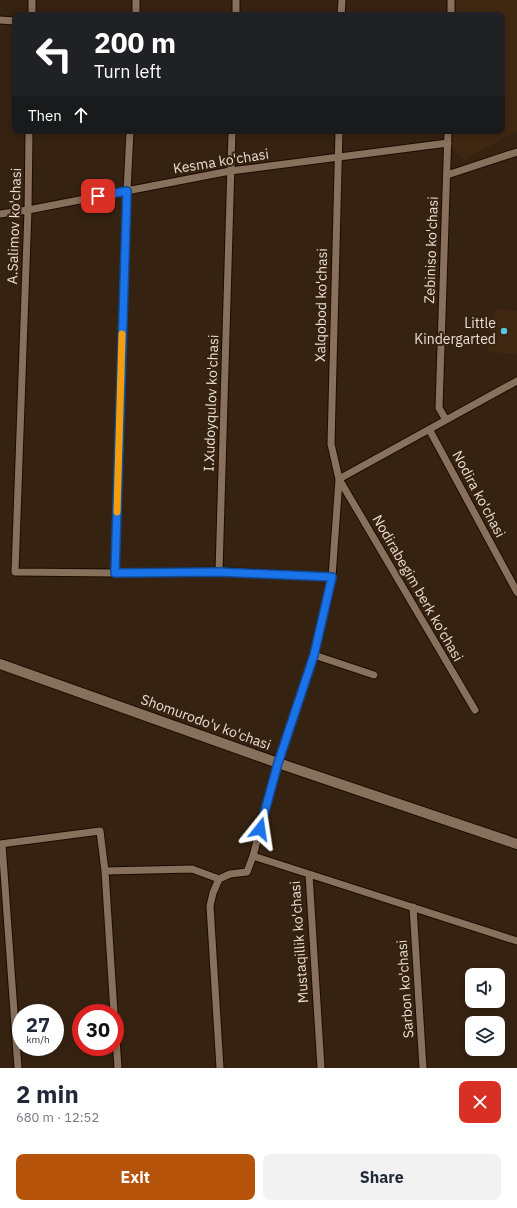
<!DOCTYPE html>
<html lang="en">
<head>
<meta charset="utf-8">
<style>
	:root { --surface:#fff; --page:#f2f2f3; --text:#1f2937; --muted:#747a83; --accent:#b45309 }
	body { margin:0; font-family:"IBM Plex Sans",sans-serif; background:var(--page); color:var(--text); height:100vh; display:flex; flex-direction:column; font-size:15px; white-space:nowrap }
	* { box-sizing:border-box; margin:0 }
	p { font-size:13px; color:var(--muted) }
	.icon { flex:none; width:22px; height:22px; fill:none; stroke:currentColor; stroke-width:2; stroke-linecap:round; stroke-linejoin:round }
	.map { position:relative; height:1068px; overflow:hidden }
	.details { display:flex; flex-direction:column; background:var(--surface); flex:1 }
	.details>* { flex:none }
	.banner { position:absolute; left:12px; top:12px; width:493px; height:122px; border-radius:8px; box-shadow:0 2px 6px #0003; background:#202124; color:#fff; overflow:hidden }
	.fabs { position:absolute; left:465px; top:968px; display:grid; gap:8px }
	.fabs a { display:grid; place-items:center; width:40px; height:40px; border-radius:8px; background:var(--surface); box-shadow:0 2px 6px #0003; font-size:20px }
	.speed { position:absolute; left:12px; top:1004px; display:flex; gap:8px; font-size:20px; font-weight:700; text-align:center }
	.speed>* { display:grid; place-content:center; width:52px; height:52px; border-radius:50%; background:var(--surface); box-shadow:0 2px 6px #0003; line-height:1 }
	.speed small { font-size:10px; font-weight:400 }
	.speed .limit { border:6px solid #d22; background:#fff; color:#111 }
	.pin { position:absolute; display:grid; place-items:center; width:34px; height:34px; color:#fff; margin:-17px; border-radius:8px; box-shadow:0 2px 6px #0006 }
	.me { position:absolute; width:44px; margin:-22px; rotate:15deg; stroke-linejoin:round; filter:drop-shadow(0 0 3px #0008) }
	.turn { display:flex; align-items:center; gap:14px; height:84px; padding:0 16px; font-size:18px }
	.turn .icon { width:52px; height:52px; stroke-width:2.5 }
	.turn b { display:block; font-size:28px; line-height:34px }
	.then { display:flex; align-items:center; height:38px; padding:0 16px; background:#0003; gap:8px; font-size:15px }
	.round { display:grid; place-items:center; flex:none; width:42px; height:42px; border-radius:8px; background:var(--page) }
	.summary { display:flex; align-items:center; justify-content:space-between; height:68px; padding:0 16px }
	h1 { font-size:24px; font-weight:800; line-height:30px }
	.button { display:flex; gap:8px; margin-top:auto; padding:8px 16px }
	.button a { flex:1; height:46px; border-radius:8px; background:var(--accent); color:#fff; font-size:16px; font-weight:800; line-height:46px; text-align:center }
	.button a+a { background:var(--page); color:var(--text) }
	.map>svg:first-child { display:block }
	.built { fill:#402711 }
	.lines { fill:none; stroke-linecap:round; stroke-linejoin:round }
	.street-casing { stroke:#1d0b00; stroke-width:9 }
	.secondary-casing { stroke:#1d0b00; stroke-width:12 }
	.street { stroke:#87705c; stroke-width:7 }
	.secondary { stroke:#87705c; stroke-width:10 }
	.route-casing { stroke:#114b97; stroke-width:10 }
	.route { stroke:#1a73e8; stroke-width:7 }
	.slow { stroke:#f59e0b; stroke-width:7 }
	.poi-dot { fill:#56c9e1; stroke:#362211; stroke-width:1.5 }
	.labels { text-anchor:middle; stroke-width:4; stroke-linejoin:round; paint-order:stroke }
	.street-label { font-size:14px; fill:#ebded3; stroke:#362211 }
	.poi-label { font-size:14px; fill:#ebded3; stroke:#362211; text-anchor:end }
</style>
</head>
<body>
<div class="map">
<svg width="517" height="1068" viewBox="0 0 517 1068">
	<rect width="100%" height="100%" fill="#362211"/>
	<path class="built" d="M456 0H517V131L464 160 452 147 453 131H502V15H456Z
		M495 309 517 311V354L488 352Z"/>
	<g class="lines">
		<g class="street-casing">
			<path id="street" d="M32 15V0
				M136 15V0
				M236 15V0
				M341 15 342 0
				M451 15V0
				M0 20 15 21
				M29 131 28 210 15 572 115 573 127 191 130 131
				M339 131 331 444 339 479 475 710
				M447 175 517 152
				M0 214 28 210 230 171 448 143
				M446 420 439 408 448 131
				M429 429 517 592
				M339 479 517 381
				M219 571 332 577 339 479
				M115 573 219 571 232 131
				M314 655 374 675
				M0 844 100 831 105 871 114 1013
				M2 844 18 1068
				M105 871 192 869 219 879 230 874 247 872 253 856
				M309 874 517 941
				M219 879 213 893 210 906 220 1068
				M413 907 423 1068
				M115 1024 118 1068
				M321 1068 309 874 253 856 278 763 314 655 332 577"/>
		</g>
		<g class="secondary-casing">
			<path id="secondary" d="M0 664 278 763 517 844"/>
		</g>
		<use href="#street" class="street"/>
		<use href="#secondary" class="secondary"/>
	</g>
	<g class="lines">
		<g class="route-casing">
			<path id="route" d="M98 196 127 191 115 573 219 572 332 577 314 655 278 763 260 829"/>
		</g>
		<use href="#route" class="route"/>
		<path class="slow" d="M117 512 122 334"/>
	</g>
	<circle class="poi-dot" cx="504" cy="331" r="4"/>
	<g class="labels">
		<g class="street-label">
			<text transform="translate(221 161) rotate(-9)" y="5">Kesma ko'chasi</text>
			<text transform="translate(14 226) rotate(-88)" y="5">A.Salimov ko'chasi</text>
			<text transform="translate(431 250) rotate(-88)" y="5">Zebiniso ko'chasi</text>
			<text transform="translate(321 305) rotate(-89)" y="5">Xalqobod ko'chasi</text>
			<text transform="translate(211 403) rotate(-88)" y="5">I.Xudoyqulov ko'chasi</text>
			<text transform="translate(479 494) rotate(62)" y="5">Nodira ko'chasi</text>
			<text transform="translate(418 588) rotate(60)" y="5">Nodirabegim berk ko'chasi</text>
			<text transform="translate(206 722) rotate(20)" y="5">Shomurodo'v ko'chasi</text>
			<text transform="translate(299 942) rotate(-94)" y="5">Mustaqillik ko'chasi</text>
			<text transform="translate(405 989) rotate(-94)" y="5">Sarbon ko'chasi</text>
		</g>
		<g class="poi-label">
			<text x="496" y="328">Little<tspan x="496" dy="16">Kindergarted</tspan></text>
		</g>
	</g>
</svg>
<div class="fabs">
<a><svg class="icon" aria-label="sound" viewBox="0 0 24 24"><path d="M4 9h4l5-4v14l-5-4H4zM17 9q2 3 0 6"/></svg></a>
<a><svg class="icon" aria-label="layers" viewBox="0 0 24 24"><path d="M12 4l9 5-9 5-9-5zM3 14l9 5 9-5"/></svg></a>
</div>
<div class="speed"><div>27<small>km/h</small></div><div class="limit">30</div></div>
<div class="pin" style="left:98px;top:196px;background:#d93025"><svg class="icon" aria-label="arrive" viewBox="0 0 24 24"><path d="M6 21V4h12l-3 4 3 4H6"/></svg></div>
<svg class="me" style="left:260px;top:829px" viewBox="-20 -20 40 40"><path d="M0-17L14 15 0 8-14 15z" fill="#1a73e8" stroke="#fff" stroke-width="4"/></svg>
<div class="banner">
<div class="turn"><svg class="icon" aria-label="left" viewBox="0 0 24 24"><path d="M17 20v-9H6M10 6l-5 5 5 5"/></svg><div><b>200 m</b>Turn left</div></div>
<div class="then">Then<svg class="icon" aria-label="ahead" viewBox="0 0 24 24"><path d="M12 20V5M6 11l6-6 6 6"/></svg></div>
</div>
</div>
<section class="details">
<div class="summary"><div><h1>2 min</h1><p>680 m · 12:52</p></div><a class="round" style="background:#d93025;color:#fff"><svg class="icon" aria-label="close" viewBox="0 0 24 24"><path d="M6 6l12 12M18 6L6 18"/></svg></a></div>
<div class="button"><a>Exit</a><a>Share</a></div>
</section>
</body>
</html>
